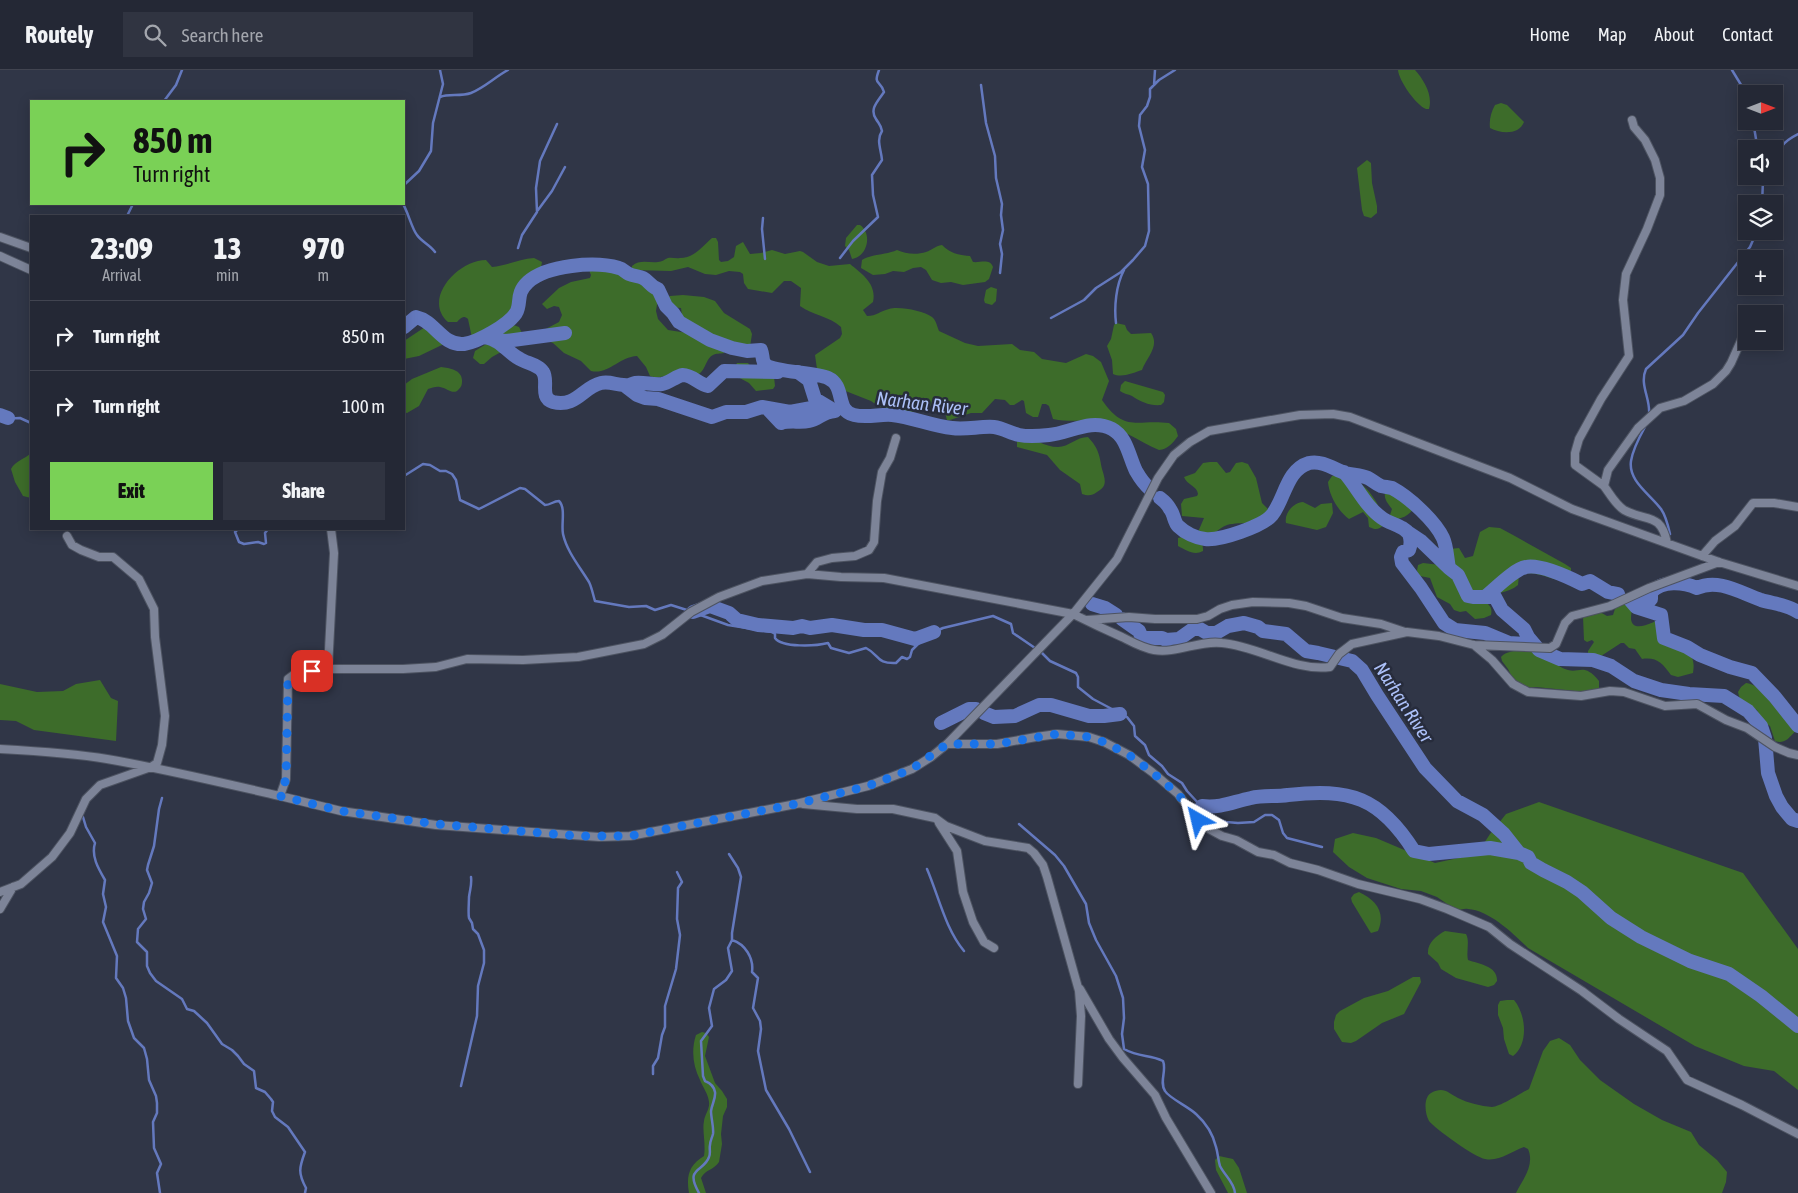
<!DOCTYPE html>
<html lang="en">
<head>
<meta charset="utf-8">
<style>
	:root { --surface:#242835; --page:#303441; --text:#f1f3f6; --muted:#a3a6ad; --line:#414450; --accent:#7ad156 }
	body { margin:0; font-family:"Asap Condensed",sans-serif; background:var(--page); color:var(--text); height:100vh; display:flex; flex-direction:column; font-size:19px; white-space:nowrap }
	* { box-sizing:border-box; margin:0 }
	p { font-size:16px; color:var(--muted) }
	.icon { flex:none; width:28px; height:28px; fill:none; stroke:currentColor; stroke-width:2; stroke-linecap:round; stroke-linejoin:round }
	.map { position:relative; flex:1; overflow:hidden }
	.panel { position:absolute; left:30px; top:145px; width:375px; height:315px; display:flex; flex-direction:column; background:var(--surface); border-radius:0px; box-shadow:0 2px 12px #0003,0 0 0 1px var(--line) }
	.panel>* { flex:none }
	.hud { position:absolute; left:30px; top:30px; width:375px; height:105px; border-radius:0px; box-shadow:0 2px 12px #0003,0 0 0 1px var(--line); background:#7ad156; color:#111; overflow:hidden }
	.needle { width:32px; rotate:90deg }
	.buttons { position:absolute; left:1738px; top:15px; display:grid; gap:10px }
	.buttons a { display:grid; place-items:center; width:45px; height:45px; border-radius:0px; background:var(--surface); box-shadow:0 2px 12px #0003,0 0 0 1px var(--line); font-size:25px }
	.pin { position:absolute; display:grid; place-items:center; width:42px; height:42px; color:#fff; margin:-21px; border-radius:10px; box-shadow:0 2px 8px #0006 }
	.me { position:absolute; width:55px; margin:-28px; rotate:323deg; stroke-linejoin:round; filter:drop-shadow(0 0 4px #0008) }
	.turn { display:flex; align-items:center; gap:18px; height:105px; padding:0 20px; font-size:22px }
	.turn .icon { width:65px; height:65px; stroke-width:2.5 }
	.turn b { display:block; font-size:35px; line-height:42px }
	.eta { display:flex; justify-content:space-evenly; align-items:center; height:85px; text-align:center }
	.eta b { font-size:30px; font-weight:800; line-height:35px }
	.button { display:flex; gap:10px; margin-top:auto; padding:10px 20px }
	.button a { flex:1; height:58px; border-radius:0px; background:var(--accent); color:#111; font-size:20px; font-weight:800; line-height:58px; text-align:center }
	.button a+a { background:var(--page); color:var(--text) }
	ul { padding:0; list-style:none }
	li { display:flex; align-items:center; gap:15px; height:70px; padding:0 20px; border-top:1px solid var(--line) }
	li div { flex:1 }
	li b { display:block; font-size:19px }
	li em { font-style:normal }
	header { display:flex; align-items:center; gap:30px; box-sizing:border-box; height:70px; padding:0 25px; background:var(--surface); border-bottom:1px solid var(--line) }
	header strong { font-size:24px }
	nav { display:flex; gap:28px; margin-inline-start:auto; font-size:18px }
	.search { width:350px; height:45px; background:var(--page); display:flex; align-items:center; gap:12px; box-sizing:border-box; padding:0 18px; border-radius:0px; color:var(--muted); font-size:19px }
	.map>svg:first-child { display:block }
	.forest { fill:#3d6c2a }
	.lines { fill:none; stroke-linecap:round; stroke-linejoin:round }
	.stream { stroke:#6479be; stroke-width:2.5 }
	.river { stroke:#6479be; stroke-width:14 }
	.minor-casing { stroke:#4d5361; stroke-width:10 }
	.minor { stroke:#7d8498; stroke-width:8 }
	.route { stroke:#1a73e8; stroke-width:9; stroke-dasharray:0 16.2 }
	.labels { text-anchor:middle; stroke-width:5; stroke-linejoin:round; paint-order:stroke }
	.water-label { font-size:19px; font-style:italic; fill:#acc0f8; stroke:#272c3c }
</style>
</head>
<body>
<header>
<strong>Routely</strong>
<div class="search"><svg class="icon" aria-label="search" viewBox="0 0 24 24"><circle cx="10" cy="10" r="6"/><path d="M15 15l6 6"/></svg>Search here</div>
<nav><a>Home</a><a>Map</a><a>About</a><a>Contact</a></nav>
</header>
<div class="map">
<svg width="1798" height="1123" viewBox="0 0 1798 1123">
	<rect width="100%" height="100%" fill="#303647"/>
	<path class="forest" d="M1398 0H1415C1424 10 1433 25 1429 39H1426C1416 35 1399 11 1398 0Z
		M1501 33 1507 35 1524 52C1519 65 1501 64 1490 58 1489 50 1491 42 1495 35Z
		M1367 90 1371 93 1372 113 1377 136V143L1371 148 1364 146 1362 140 1357 98Z
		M857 155H860C873 164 867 187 852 189L849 180 845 176 846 168Z
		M712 168H716L718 172 719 190 721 192 728 191 734 187 736 176 743 172 750 184 761 183 772 180 785 184 800 181 803 182 817 192 829 196 850 194C862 204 877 214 873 232L863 240 867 246C877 246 880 241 889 239 899 236 924 241 932 247 936 250 937 256 939 261L965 273 978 276 1012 274 1020 280 1034 282 1042 289 1066 293 1086 284 1093 286 1101 292 1109 311 1102 330C1125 363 1136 349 1169 353L1176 359 1178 366C1173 373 1168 379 1159 380 1138 371 1119 356 1095 352 1081 350 1067 352 1053 349L1049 336 1046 334H1042L1038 347H1033L1026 343 1024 331 1022 330 1014 335H1010L1005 330 995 329 982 343H971L950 350H947L944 339 939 333H935L928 337 908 343 878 336 871 331 843 320 836 311 821 303 817 299 815 285 840 268 842 264 841 257C829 246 812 245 800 236L801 218 791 211H784L772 223 748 219 744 213 743 204 740 202 729 201 716 205 705 204 688 197 671 201 632 200V196C640 189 648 193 658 192 662 192 665 189 668 188 672 187 676 189 680 188 694 188 703 176 712 168Z
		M942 175C950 183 958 185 970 186L973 192C980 193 990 188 993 197L989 209 985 212 963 215 951 212 941 213 932 210 926 200 921 197 913 198 904 202 893 201 885 204 873 205 861 198 862 190C871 184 886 185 897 180 905 184 917 185 926 182 932 180 935 176 942 175Z
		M534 188 542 192 540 203 531 207 518 216 511 244 481 266 472 268 468 249C463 245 461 248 457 252H448C422 229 458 190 486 190L492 197C506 196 519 189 534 188Z
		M591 197C618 197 641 207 658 228L656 241 658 249 668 260 694 264 723 277 725 279 724 283C720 284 716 283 713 285 707 288 706 296 702 301 694 311 680 309 669 307 662 305 657 309 650 306L646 297 637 286C619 287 608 305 591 301L581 291 564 283 553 273 540 268V262L559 252 562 245 559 237 554 236 547 239 542 234 559 218 571 212 590 208 591 205 588 198Z
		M991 217 997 219 996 231 992 235 985 233 984 230 986 220Z
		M683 225 704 227 715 231 724 243 750 259 752 264 750 277C736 284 704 264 693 256 690 254 685 253 683 250 681 246 682 242 681 238L670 237 666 229 670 226Z
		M508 253 519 257 522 263 517 265 499 264V259Z
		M1116 253 1125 255 1127 260 1131 264 1151 263C1160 276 1147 287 1142 300 1133 303 1122 308 1113 304L1112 290 1107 276 1111 269 1114 255Z
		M425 257 446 266 444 274 419 286 404 289V271Z
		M491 271 501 276V282L492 287 484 294H480L473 288 475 281Z
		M737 293H748L754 301 774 307 775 316 773 319 756 321 749 313 736 306 734 298Z
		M441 297C450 298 463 300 462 312 462 315 461 317 459 319 454 326 447 318 440 317 436 316 432 318 428 319L419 336 407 343 404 342V332L406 330 404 315 412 309Z
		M1125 311 1163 322 1165 325 1164 332 1161 335C1150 336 1141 332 1132 326 1128 324 1124 324 1120 321L1121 315Z
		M1017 367C1032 366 1044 377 1058 377 1069 377 1076 367 1088 367 1099 379 1099 384 1102 399 1105 409 1108 416 1097 422 1092 426 1088 426 1082 424L1080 414 1060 400 1047 385 1017 377Z
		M31 383V428L23 426 15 412 11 399C15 391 25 389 31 383Z
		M1210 392H1217L1226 403 1230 402 1236 393 1242 392 1248 394 1256 408 1262 433 1268 439C1262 457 1241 451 1227 455 1215 459 1214 470 1199 465L1198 462 1204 448 1182 446 1181 434 1184 429 1197 426 1198 424C1197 416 1187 415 1184 407L1195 403 1203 393Z
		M1339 404C1346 408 1354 410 1361 414 1372 422 1384 442 1384 455 1378 460 1376 460 1369 457L1368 448 1363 442 1349 449C1338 441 1329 425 1328 412L1332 406Z
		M1388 415C1405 414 1412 423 1414 438 1409 446 1401 449 1392 450L1390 445 1392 439C1385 430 1382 426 1388 415Z
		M1303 432 1315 438 1321 434 1332 433 1333 443 1326 457 1317 460 1286 453C1284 443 1293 433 1303 432Z
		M1489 457 1500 458 1513 465 1565 494 1571 498V509C1558 516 1538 498 1519 505L1518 515C1507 524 1495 523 1482 525L1481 529C1488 534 1493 536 1491 545L1484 548 1475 549 1466 541 1460 542 1454 540 1450 534 1437 527 1430 508 1420 506 1417 501 1418 495 1423 493 1440 495 1449 489 1450 479 1459 478 1465 488 1473 486 1480 462Z
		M1186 466C1195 467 1204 469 1203 481 1194 486 1186 480 1178 476V468Z
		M1624 531 1631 532C1633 539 1631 542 1631 549 1633 565 1656 550 1663 548L1667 550 1668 554 1663 561 1661 570C1673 582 1698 573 1693 603L1678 607 1671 605C1662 593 1657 587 1642 589L1635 579 1629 578 1624 573H1621L1598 588H1591L1588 587V581L1594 572 1592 570 1587 572 1584 570 1583 547 1600 542 1607 546 1613 545 1616 536Z
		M1522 580C1542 580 1549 592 1565 599 1579 605 1583 591 1599 611V618L1593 622H1585L1536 617 1525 618 1518 614 1512 607 1508 599 1502 591 1501 587C1506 581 1515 581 1522 580Z
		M100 610 111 628 118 631 116 671 34 660 16 651 0 650V614L37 622 63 621 76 614Z
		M1746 613C1754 613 1776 628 1780 635 1783 639 1783 645 1785 650H1795L1797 652 1798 659C1790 665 1787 675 1775 671L1770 656 1762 651 1757 640C1748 635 1740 634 1738 622L1741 617Z
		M1539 732 1743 803 1798 879V1020L1774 1001 1744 996 1695 976 1528 878C1514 864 1489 840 1468 839 1465 838 1460 840 1456 840L1437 827 1421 821 1401 819 1367 808 1349 797 1333 782 1335 769 1353 763 1376 768 1435 793 1477 784 1490 764 1506 744Z
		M1359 822C1376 830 1386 842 1378 861L1371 863 1369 860 1352 832 1351 828 1354 824Z
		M1445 861 1466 864C1470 871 1466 882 1468 890 1479 894 1498 896 1497 911L1494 915 1488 917 1456 908 1441 899 1438 893 1428 884C1427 873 1436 866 1445 861Z
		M1413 907H1420L1421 912 1404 944 1382 953 1356 971 1351 973 1342 972 1334 959V952L1336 945 1340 941 1364 928 1388 921Z
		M1507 930H1514C1526 944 1529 974 1513 986L1509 984 1504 969 1503 958 1498 945V935L1500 931Z
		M702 962 706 963 709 967 705 986 715 1013 722 1021 727 1029V1037L723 1046 721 1064 722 1074 719 1092C714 1100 706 1099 701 1108L706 1123H689C686 1106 689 1095 704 1086 706 1074 702 1060 704 1051 705 1044 710 1039 709 1032 708 1023 703 1018 700 1010 693 996 691 980 696 965Z
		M1559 968 1570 975 1580 990 1600 1010 1634 1034 1662 1050 1691 1062 1699 1075 1717 1090 1727 1102 1726 1112 1722 1123H1516C1523 1109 1535 1095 1528 1079L1524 1077C1512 1081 1499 1092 1485 1089 1476 1088 1434 1058 1429 1051 1425 1044 1423 1028 1431 1023 1444 1016 1448 1023 1458 1028 1468 1033 1481 1036 1492 1037 1500 1037 1521 1023 1529 1019L1543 981 1550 971Z
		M1219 1086 1233 1089 1239 1098 1247 1123H1228L1216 1100 1215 1090Z"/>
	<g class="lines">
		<path class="stream" d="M1732 0 1746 23V35
			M981 15 986 53 995 86 996 108 1002 134 1001 145 1003 160 1000 174 1002 184 1000 203
			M1154 15 1155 0
			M440 27C449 23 460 27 471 23 484 18 495 7 508 0
			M164 31 176 15 182 0
			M1753 51 1756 69 1754 79
			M1774 103C1782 96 1776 85 1782 76 1786 70 1792 67 1798 64
			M404 115 419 101 431 81 433 53 443 14 440 0
			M403 134C408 142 412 159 417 165 422 172 430 175 435 182
			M1762 134 1763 111 1767 106
			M538 140 552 121 565 97
			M127 146 133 134
			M763 148 762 159 765 189
			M518 178 522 165 537 142 536 118 540 91 557 54
			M840 188 853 171 878 147 873 125 872 105 882 90C881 79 876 70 882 61 881 55 879 54 876 49 869 39 878 31 884 22 880 9 873 16 879 0
			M1051 248 1084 230 1096 218 1121 202 1133 190 1145 176 1149 161 1148 114 1142 97 1145 80 1139 56 1140 45 1147 36 1150 27V19L1159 10 1175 0
			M1116 253C1114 237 1116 215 1124 200
			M1649 345C1651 329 1639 315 1646 299L1683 265 1698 243 1750 177 1757 161
			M0 349 20 348 31 353
			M1646 355C1640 366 1633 378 1631 391 1628 411 1650 424 1661 439 1666 446 1668 455 1670 464
			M404 406 423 394 430 395 440 401H446L452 404 456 410 460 430 479 439 520 418 525 419 545 435C551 435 553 431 559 431 566 438 561 454 563 464 567 482 580 497 589 512 592 518 593 525 595 531L629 537 646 536 655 540 671 535 690 541
			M238 459 235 462 239 472 244 474 258 472 264 474 266 473 265 463 268 459
			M695 543 728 555 772 562 775 564V568C782 578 816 576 828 573L831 578 849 583 866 578C880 585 876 594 896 593L902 587 907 589 910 587 912 580 927 565 943 558 993 546 1011 554 1013 563 1035 578
			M1041 582 1050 591 1076 603 1078 607V617L1093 629 1127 647 1134 656 1135 666 1145 675 1149 685 1162 696 1168 704 1182 713 1187 721 1211 747 1226 752 1238 753 1254 752 1265 745H1272L1279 750 1283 763 1287 768 1322 777
			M162 728 159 739 154 776 148 795 147 800 152 813 149 823 144 832 143 839 146 849 138 859 137 872 147 882V896L150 903 156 911 182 929 187 939 194 941 207 953 222 974 232 980 238 986 244 994 254 1001 256 1018 265 1022 271 1029 273 1032 272 1041 275 1047 288 1057 305 1082C299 1098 298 1103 306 1118L305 1123
			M83 747 86 757 95 773C91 786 98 798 105 810L103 824 106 837 103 852 117 886 116 908 123 918 126 928 128 951 134 968 144 978 147 989 149 1010 156 1026 157 1033V1043L153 1052 154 1078 161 1094 157 1103 160 1123
			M1019 754 1055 785 1064 796 1086 834 1089 853 1096 870 1116 906 1123 928 1124 948 1122 964 1124 979C1140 988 1149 984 1163 991 1167 1000 1159 1012 1165 1021 1169 1028 1189 1037 1196 1044 1206 1053 1213 1064 1216 1077 1218 1083 1218 1090 1220 1096 1225 1106 1234 1112 1235 1123
			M729 784 738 798 741 807 732 863V870C745 874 754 888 752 902L758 908 753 938 760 951 761 959 758 981 766 1020 789 1059 810 1102
			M927 799C939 827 945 858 964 881
			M653 1004V996L658 988 662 965 665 957V936L676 899 680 865 677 849 678 818 682 812 677 802
			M461 1016 477 946 478 916 484 893V880L478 864 473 859 472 853 469 848C468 844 469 832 469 827 470 819 472 815 471 807
			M699 1123C684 1097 704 1102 709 1087 711 1083 709 1079 710 1075 710 1071 712 1068 713 1064 714 1058 711 1048 711 1041 712 1034 716 1028 715 1022 714 1016 710 1013 705 1011L703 1006 701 971 712 956 709 938 714 919 726 910 732 901 728 878 732 870"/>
		<path class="river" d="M404 257 416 247C435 251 442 276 464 274 478 272 508 255 516 243 522 233 515 224 528 212 547 195 595 191 619 198 623 199 625 202 629 204 633 206 639 206 643 208 649 211 651 217 658 219L666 236 673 243 679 252 710 270 732 278 747 281 761 280C763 285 762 291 765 294 772 302 814 302 828 308 846 316 835 341 854 345 867 348 880 344 892 345 912 347 932 356 952 358 966 360 980 356 994 357 1003 358 1010 363 1019 365 1029 367 1040 366 1049 365 1070 363 1091 348 1112 359 1127 367 1129 387 1136 401 1140 408 1144 414 1150 419
			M485 267C503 271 505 281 520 289 526 293 539 295 543 302 549 311 539 328 553 332 576 338 583 317 601 313 610 311 616 315 624 315 628 316 631 314 635 313 644 312 653 315 662 314 669 313 676 306 683 305 692 305 699 314 708 316L724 301 778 302
			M494 270 506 271 565 263
			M798 302 809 310 815 329 830 338
			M624 315 637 325 645 328 658 329 712 347 726 342H746L762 337 790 342 817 337 829 338
			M767 338 781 353C790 350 800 353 809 351 819 349 822 342 835 341
			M0 345 8 348
			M1344 402C1357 417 1366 437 1382 448 1390 454 1404 456 1409 464 1411 469 1411 475 1409 480L1403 482 1401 487 1402 493 1421 518 1444 553 1455 560 1485 563 1509 573 1525 574
			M1160 428C1164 431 1168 435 1170 439 1174 444 1174 452 1178 456 1185 463 1196 468 1205 469 1220 471 1263 456 1272 445 1285 429 1286 400 1309 393 1322 390 1334 399 1345 403 1353 405 1361 405 1368 408 1372 410 1376 414 1381 416 1385 417 1389 417 1392 418 1409 427 1435 451 1443 468 1447 477 1447 488 1449 498L1458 505 1468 526 1473 527H1495L1502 540 1524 559 1528 567 1539 580 1560 589 1593 590 1611 596 1634 611 1661 620 1689 624 1724 626 1748 641 1761 656 1765 668 1768 703 1776 726 1782 737 1792 749 1798 751
			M1406 461 1421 471 1449 498
			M1485 527C1495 519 1514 499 1526 497 1541 494 1568 507 1582 514L1590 511 1608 522 1618 524 1619 528
			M1630 530 1636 537 1661 545 1664 568 1687 577 1700 585 1730 597 1752 603 1775 627 1798 656
			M1631 530 1649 531 1651 529V522C1663 510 1683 512 1697 518 1718 508 1741 523 1761 530 1774 534 1786 534 1798 542
			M1092 534 1105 538 1116 545
			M693 542 710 536 729 543 737 550 758 555 793 558 802 556 810 558 832 555 864 560H882L915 569 934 562
			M1122 549 1139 561 1142 568H1162L1166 570 1179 569 1193 559H1200L1207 563H1216L1228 556 1244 553 1258 557 1263 561 1286 564 1306 581 1318 583 1352 591 1362 600 1377 625 1425 698 1457 731 1483 745 1504 764 1519 783
			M984 643 994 647 1015 646 1039 635H1051L1089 646H1104L1120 644
			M941 653 969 639H976
			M1202 736C1222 738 1232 732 1251 728 1263 725 1276 727 1288 725 1350 718 1380 727 1414 781L1429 784 1490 778 1519 783 1528 787 1531 793 1543 800 1567 812 1582 822 1611 848 1641 867 1690 891 1729 904 1761 926 1798 956"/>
		<g class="minor-casing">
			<path id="minor" d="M0 167 31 178
				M0 186 31 200
				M1604 416 1575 395V383L1579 369 1601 329 1629 286 1623 230 1626 204 1647 159 1660 125V108L1655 90 1645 70 1634 57 1632 50
				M1667 473C1661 442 1646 452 1624 440 1615 434 1610 424 1604 416L1608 400 1638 358 1660 338 1684 331 1713 314 1726 301 1731 293 1743 266 1746 263
				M1702 486 1715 471 1735 456 1753 433H1774L1798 437
				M807 504 817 492 832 488 855 486 869 480 874 472 877 431 882 402 890 388 896 368
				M1087 550 1129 547 1155 549H1197L1208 546 1220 539 1232 535 1253 532 1289 533 1306 536 1342 548 1381 554 1405 562
				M1474 575 1492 590 1513 614 1528 622 1581 626 1610 621 1624 622 1665 636 1697 634 1726 650 1747 658 1775 677 1789 683 1798 685
				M328 599 334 483 331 459
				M947 674H997L1036 667 1057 664 1089 667 1104 672 1129 685 1152 702 1178 724 1198 750 1209 759 1222 766 1236 770 1258 782 1274 785 1290 793 1318 800 1358 814 1420 829 1447 839 1489 857 1510 874 1582 921 1619 949 1667 981 1687 1010 1742 1035 1798 1064
				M0 679C36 681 72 683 107 689 165 699 223 713 280 726L286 709 288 609 296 603 328 599H403L436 597 467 589 523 590 578 587 644 574 662 565 691 542 719 527 762 511 807 504 841 507 884 508 1073 544 1117 489 1158 408 1174 385 1190 372 1209 361 1300 345 1333 344 1350 347 1510 408 1572 439 1719 492 1798 516
				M280 726 341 741 436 755 599 767 630 766 796 734 868 716 912 699 931 687 947 674 1073 544C1089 552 1106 560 1122 567 1132 572 1142 578 1154 580 1176 584 1199 570 1222 573 1258 576 1295 602 1330 597L1339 584 1352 574 1407 562 1439 566 1474 575 1550 578 1556 574 1565 553 1572 546 1610 536 1649 518 1719 492
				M803 734 857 739H893L935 748 946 756 985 771 1028 778 1034 783 1043 795 1047 807 1079 921 1081 946 1078 1014
				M939 753 957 781 963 822 973 852 984 872 994 878
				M0 822 21 814 52 787 70 763 86 729 100 715 151 697 157 693 162 675 165 646 155 567 154 539 139 509 113 487H99L81 480 72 475 67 466
				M0 839 13 817
				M1080 919 1109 969 1123 988 1155 1025 1166 1048 1211 1123"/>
		</g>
		<use href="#minor" class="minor"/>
	</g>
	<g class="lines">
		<path class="route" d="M312 601 296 602 288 609 286 709 280 726 341 741 436 754 577 766H630L796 734 868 716 912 699 947 674H997L1057 664 1089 667 1104 672 1129 685 1152 702 1178 724 1198 750"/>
	</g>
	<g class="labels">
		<g class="water-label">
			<text transform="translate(922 333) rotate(7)" y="7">Narhan River</text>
			<text transform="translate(1404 632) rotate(57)" y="7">Narhan River</text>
		</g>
	</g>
</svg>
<div class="buttons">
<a><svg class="needle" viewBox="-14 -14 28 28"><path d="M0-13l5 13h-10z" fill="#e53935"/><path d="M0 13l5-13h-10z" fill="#a3a6ad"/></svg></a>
<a><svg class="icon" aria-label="sound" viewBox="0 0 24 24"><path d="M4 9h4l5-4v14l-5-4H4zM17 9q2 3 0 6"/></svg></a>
<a><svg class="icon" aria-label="layers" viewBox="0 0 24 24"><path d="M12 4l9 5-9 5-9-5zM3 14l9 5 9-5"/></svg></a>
<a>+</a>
<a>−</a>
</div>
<div class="pin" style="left:312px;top:601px;background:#d93025"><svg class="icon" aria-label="arrive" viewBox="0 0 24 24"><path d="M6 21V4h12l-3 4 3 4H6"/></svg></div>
<svg class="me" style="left:1198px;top:750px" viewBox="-20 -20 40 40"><path d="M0-17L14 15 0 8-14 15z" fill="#1a73e8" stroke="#fff" stroke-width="4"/></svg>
<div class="hud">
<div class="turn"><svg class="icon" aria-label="right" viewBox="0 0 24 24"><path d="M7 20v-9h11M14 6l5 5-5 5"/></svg><div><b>850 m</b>Turn right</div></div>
</div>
<section class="panel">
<div class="eta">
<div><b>23:09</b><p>Arrival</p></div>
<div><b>13</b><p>min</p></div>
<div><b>970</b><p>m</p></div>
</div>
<ul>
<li><svg class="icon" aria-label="right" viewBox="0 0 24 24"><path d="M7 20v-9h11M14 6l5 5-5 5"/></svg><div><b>Turn right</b></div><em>850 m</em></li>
<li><svg class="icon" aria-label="right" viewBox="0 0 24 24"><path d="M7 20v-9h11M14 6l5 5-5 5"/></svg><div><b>Turn right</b></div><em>100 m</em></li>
</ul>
<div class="button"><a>Exit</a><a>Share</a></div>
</section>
</div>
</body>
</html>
